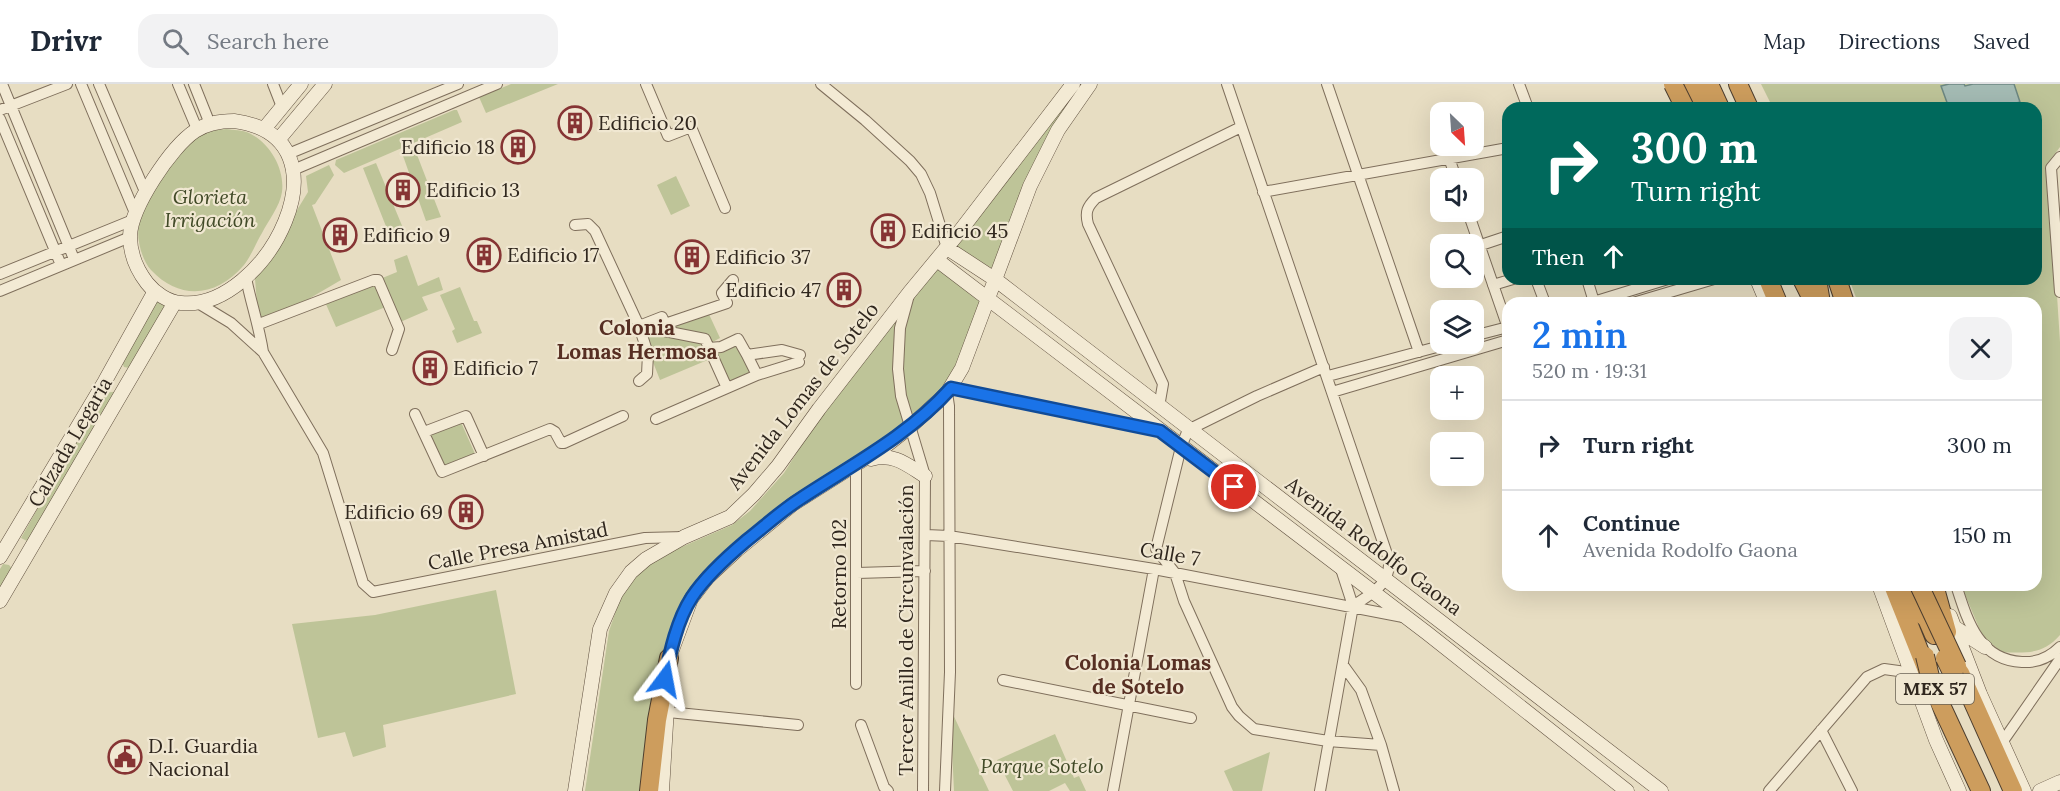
<!DOCTYPE html>
<html lang="en">
<head>
<meta charset="utf-8">
<style>
	:root { --surface:#fff; --page:#f2f2f3; --text:#1f2937; --muted:#747a83; --line:#e0e1e3; --accent:#1a73e8 }
	body { margin:0; font-family:Lora,serif; background:var(--page); color:var(--text); height:100vh; display:flex; flex-direction:column; font-size:22px; white-space:nowrap }
	* { box-sizing:border-box; margin:0 }
	p { font-size:20px; color:var(--muted) }
	.icon { flex:none; width:33px; height:33px; fill:none; stroke:currentColor; stroke-width:2; stroke-linecap:round; stroke-linejoin:round }
	.map { position:relative; flex:1; overflow:hidden }
	.sheet { position:absolute; left:1502px; top:213px; width:540px; height:294px; display:flex; flex-direction:column; background:var(--surface); border-radius:18px; box-shadow:0 6px 24px #0002 }
	.sheet>* { flex:none }
	.top-card { position:absolute; left:1502px; top:18px; width:540px; height:183px; border-radius:18px; box-shadow:0 6px 24px #0002; background:#00695c; color:#fff; overflow:hidden }
	.needle { width:39px; rotate:155deg }
	.buttons { position:absolute; left:1430px; top:18px; display:grid; gap:12px }
	.buttons a { display:grid; place-items:center; width:54px; height:54px; border-radius:12px; background:var(--surface); box-shadow:0 6px 24px #0002; font-size:30px }
	.pin { position:absolute; display:grid; place-items:center; width:51px; height:51px; color:#fff; margin:-26px; border:3px solid #fff; border-radius:50%; box-shadow:0 2px 6px #0007 }
	.me { position:absolute; width:66px; margin:-33px; rotate:13deg; stroke-linejoin:round; filter:drop-shadow(0 0 4px #0008) }
	.turn { display:flex; align-items:center; gap:21px; height:126px; padding:0 30px; font-size:27px }
	.turn .icon { width:78px; height:78px; stroke-width:2.5 }
	.turn b { display:block; font-size:42px; line-height:51px }
	.then { display:flex; align-items:center; height:57px; padding:0 30px; background:#0003; gap:12px; font-size:22px }
	.round { display:grid; place-items:center; flex:none; width:63px; height:63px; border-radius:18px; background:var(--page) }
	.overview { display:flex; align-items:center; justify-content:space-between; height:102px; padding:0 30px }
	h1 { font-size:36px; font-weight:600; line-height:45px; color:var(--accent) }
	ul { padding:0; list-style:none }
	li { display:flex; align-items:center; gap:18px; height:90px; padding:0 30px; border-top:2px solid var(--line) }
	li div { flex:1 }
	li b { display:block; font-size:22px }
	li em { font-style:normal }
	header { display:flex; align-items:center; gap:36px; box-sizing:border-box; height:84px; padding:0 30px; background:var(--surface); border-bottom:2px solid var(--line) }
	header strong { font-size:28px }
	nav { display:flex; gap:33px; margin-inline-start:auto; font-size:21px }
	.search { width:420px; height:54px; background:var(--page); display:flex; align-items:center; gap:15px; box-sizing:border-box; padding:0 21px; border-radius:18px; color:var(--muted); font-size:22px }
	.map>svg:first-child { display:block }
	.green { fill:#bec498 }
	.water { fill:#a4bbb4; stroke:#6c8781; stroke-width:1.5 }
	.lines { fill:none; stroke-linecap:round; stroke-linejoin:round }
	.street-casing { stroke:#7f6f5c; stroke-width:12 }
	.secondary-casing { stroke:#60503f; stroke-width:15 }
	.highway-casing { stroke:#4d3e2f; stroke-width:20 }
	.street { stroke:#f3ead4; stroke-width:10 }
	.secondary { stroke:#f3ead4; stroke-width:14 }
	.highway { stroke:#cd9d5d; stroke-width:18 }
	.highway-bridge-casing { stroke:#4d3e2f; stroke-width:20; stroke-linecap:butt }
	.highway-bridge { stroke:#cd9d5d; stroke-width:18 }
	.route-casing { stroke:#114b97; stroke-width:15 }
	.route { stroke:#1a73e8; stroke-width:10 }
	.labels { text-anchor:middle; stroke-width:4.5; stroke-linejoin:round; paint-order:stroke }
	.shield { fill:#f0e7d1; stroke:#6a6154; stroke-width:1.5 }
	.shield-label { font-size:18px; font-weight:bold; fill:#30271e }
	.poi-label { font-size:20px; fill:#30271e; stroke:#f0e7d1; text-anchor:start }
	.park-label { font-size:20px; font-style:italic; fill:#414a27; stroke:#f0e7d1 }
	.street-label { font-size:20px; fill:#30271e; stroke:#f0e7d1 }
	.neighbourhood-label { font-size:21px; font-weight:bold; fill:#572f23; stroke:#f0e7d1 }
</style>
</head>
<body>
<header>
<strong>Drivr</strong>
<div class="search"><svg class="icon" aria-label="search" viewBox="0 0 24 24"><circle cx="10" cy="10" r="6"/><path d="M15 15l6 6"/></svg>Search here</div>
<nav><a>Map</a><a>Directions</a><a>Saved</a></nav>
</header>
<div class="map">
<svg width="2060" height="707" viewBox="0 0 2060 707">
	<rect width="100%" height="100%" fill="#e7ddc2"/>
	<path class="green" d="M511 0H558L486 29 479 13Z
		M1077 0H1087L995 186 953 161Z
		M1761 0H2060V63L2045 83 2052 133 2060 258V551C2043 571 2025 569 2001 568L1982 551 1961 501H2036V219H1858L1849 195H2036V24H1773Z
		M454 26H457L462 38 344 89 335 81 336 76Z
		M226 45C233 46 243 46 249 49 270 59 285 85 282 108 280 122 268 137 262 149 256 159 251 172 244 181 217 213 180 217 151 186 141 175 136 153 139 139 145 116 173 69 192 56 203 48 214 46 226 45Z
		M414 63 441 133 426 137 402 69Z
		M376 79 403 144 389 150 363 84Z
		M329 81 334 91 315 120 312 121 341 196 259 244 255 195 308 108 306 92Z
		M676 92 690 122 671 131 657 101Z
		M407 171 418 202 439 193 443 206 422 213 428 226 398 239 380 195 397 188 394 176Z
		M939 179 985 213 953 292 912 335 861 370 691 507 655 611 640 707H585L609 547 619 518 631 494 654 475 732 441 750 427 784 389 813 343Z
		M377 197 388 222 336 243 325 218Z
		M460 203 474 237H477L482 249 457 259 452 247 455 245 440 211Z
		M155 215 169 224 134 285 124 283 122 278Z
		M707 226 720 254 705 262 710 275 660 296 642 250Z
		M738 258 751 290 726 300 713 268Z
		M121 307 27 457 21 454 103 309Z
		M460 336 476 372 444 385 429 349Z
		M3 480 9 481 15 488 0 513V485Z
		M496 506 516 610 383 641 386 663 353 673 345 648 318 654 292 540 375 531Z
		M950 624 989 707H954Z
		M1055 650 1074 694 1079 692 1086 707H1070L1065 699 1049 707H1013L997 676Z
		M1270 668 1262 707H1233L1224 687Z"/>
	<path class="water" d="M1949 0H1964L1965 2 1973 0H2014L2020 18 1999 24H1949L1941 2Z"/>
	<g class="lines">
		<g class="street-casing">
			<path id="street" d="M2 0 74 175
				M81 0 135 129
				M99 0 146 110
				M178 0 197 45
				M194 0 210 40
				M273 0 282 23
				M646 0 668 52 691 43 725 124
				M821 0 865 36 910 77 921 90 930 109 947 164
				M1227 0 1389 476C1391 500 1371 510 1353 522L1320 707
				M1327 0 1419 268
				M1519 0 1528 24
				M0 26 67 0
				M0 35 61 181
				M288 70 458 0
				M2060 73 2051 84 2060 208
				M1449 74 1456 94
				M293 86 497 0
				M1263 108 1508 64
				M1468 128 1508 244
				M575 141 588 140 595 147 639 242 648 270 647 290 639 297
				M1481 161 1508 152
				M0 190 133 136
				M246 194C251 219 259 242 263 268
				M1536 195 1545 219
				M1587 195 1594 218
				M733 196 722 209 727 219 665 240 662 233 639 242 705 255 709 264 721 263 738 255 747 271 782 266 800 271
				M1493 201 1513 195
				M0 207 130 153
				M909 211 900 244 898 285 901 312 925 392 923 707
				M198 219 231 239 263 268 310 347 323 369 363 499 373 508 645 454 684 453
				M1590 219 1668 195
				M1633 219 1714 195
				M259 240 374 196H378L399 245 392 266
				M1473 252 1508 243
				M709 264 727 304
				M1324 283 1257 312 1188 346 1181 363 1156 465 1175 489 1184 517 1232 623 1239 632 1254 645 1328 657 1381 661
				M757 291 799 278
				M1328 292 1448 260
				M951 304 1159 347
				M1332 308 1508 256
				M1159 323 1163 300 1088 140C1085 128 1087 123 1096 114L1241 43
				M415 330 442 388 550 345 555 348 561 359H564L623 332
				M656 335 757 291 747 271
				M424 348 466 332 484 372
				M856 380V600
				M926 451 949 452 1154 485 1403 533
				M1341 485 1353 522
				M857 489 925 487
				M1956 501C1967 535 1978 576 2022 578 2037 579 2049 574 2060 563
				M1343 581 1361 606 1381 661 1394 707
				M1003 596 1191 634
				M668 628 798 641
				M861 641 884 703 888 707
				M1821 646 1852 707
				M2001 660 2060 575
				M945 707 950 588 949 322 947 309
				M1113 707 1154 485
				M1769 707 1867 593 1884 585 1913 589"/>
		</g>
		<g class="secondary-casing">
			<path id="secondary" d="M234 37C357 53 265 228 181 219 168 218 155 209 147 199 137 186 130 169 130 152 131 123 171 63 195 47 207 39 221 37 234 37Z
				M264 45 301 0
				M279 55 325 0
				M947 164 996 196 1661 707
				M937 176 1427 549 1627 707
				M1757 195 1767 219
				M871 375C894 369 906 380 925 392
				M0 473 105 297 155 207
				M1879 501 1936 656 1959 707
				M0 517 175 218
				M1950 532 1980 610 2024 707
				M1954 543 1985 563
				M668 582 669 574 691 515 708 493 737 466 793 420 888 360 911 342 947 309 962 284 1030 102 1058 46 1090 0
				M575 707 600 545 616 509 631 488 646 475 684 453 730 433 754 410 778 382 819 325 909 209 957 151 1073 0
				M662 707 668 607
				M2040 707 2060 698"/>
		</g>
		<g class="highway-casing">
			<path id="highway" d="M1690 0 1701 24
				M1709 0 1720 24
				M1738 0 1749 24
				M1768 195 1778 219
				M1802 195 1814 219
				M1817 195 1821 219
				M1837 195 1845 219
				M1893 501 1940 619 1981 707
				M1934 501 1947 548
				M1904 513 1927 535 1934 551
				M1960 589 2013 707
				M649 707 657 636 669 574"/>
		</g>
		<use href="#street" class="street"/>
		<use href="#secondary" class="secondary"/>
		<use href="#highway" class="highway"/>
		<g class="highway-bridge-casing">
			<path id="highway-bridge" d="M1673 0 1685 24
				M1919 501 1957 582
				M1925 572 1932 601
				M1945 574 1961 607"/>
		</g>
		<use href="#highway-bridge" class="highway-bridge"/>
	</g>
	<g class="lines">
		<g class="route-casing">
			<path id="route" d="M665 595C670 568 677 536 692 513 706 492 727 473 746 457 764 443 781 427 800 415 853 380 908 352 951 304L1160 347 1234 403"/>
		</g>
		<use href="#route" class="route"/>
	</g>
	<defs>
		<g id="building-ring" transform="scale(1.725)"><circle r="9.5" fill="#f0e7d1" stroke="#863434" stroke-width="1.5"/><path d="M-4-6H4V6H1V3H-1V6H-4ZM-2.5-4.3h1.7v1.8h-1.7ZM.8-4.3h1.7v1.8H.8ZM-2.5-1h1.7V.8h-1.7ZM.8-1h1.7V.8H.8Z" fill="#863434"/></g>
		<g id="civic-ring" transform="scale(1.725)"><circle r="9.5" fill="#f0e7d1" stroke="#863434" stroke-width="1.5"/><path d="M-.6-6.5H3V-4.5H.6V-3L4-1V1h2V6H-6V1h2V-1L-.6-3ZM-1.2 2.5V6h2.4V2.5Z" fill="#863434"/></g>
	</defs>
	<g fill-rule="evenodd">
		<use href="#building-ring" x="575" y="39"/>
		<use href="#building-ring" x="518" y="63"/>
		<use href="#building-ring" x="403" y="106"/>
		<use href="#building-ring" x="888" y="147"/>
		<use href="#building-ring" x="340" y="151"/>
		<use href="#building-ring" x="484" y="171"/>
		<use href="#building-ring" x="692" y="173"/>
		<use href="#building-ring" x="844" y="206"/>
		<use href="#building-ring" x="430" y="284"/>
		<use href="#building-ring" x="466" y="428"/>
		<use href="#civic-ring" x="125" y="673"/>
	</g>
	<g class="labels">
		<rect class="shield" x="1896" y="590" width="78" height="30" rx="4.5"/>
		<g class="shield-label">
			<text x="1935" y="611">MEX 57</text>
		</g>
		<g class="poi-label">
			<text x="598" y="46">Edificio 20</text>
			<text x="495" y="70" text-anchor="end">Edificio 18</text>
			<text x="426" y="113">Edificio 13</text>
			<text x="911" y="154">Edificio 45</text>
			<text x="363" y="158">Edificio 9</text>
			<text x="507" y="178">Edificio 17</text>
			<text x="715" y="180">Edificio 37</text>
			<text x="821" y="213" text-anchor="end">Edificio 47</text>
			<text x="453" y="291">Edificio 7</text>
			<text x="443" y="435" text-anchor="end">Edificio 69</text>
			<text x="148" y="669">D.I. Guardia<tspan x="148" dy="23">Nacional</tspan></text>
		</g>
		<g class="park-label">
			<text x="210" y="120">Glorieta<tspan x="210" dy="23">Irrigación</tspan></text>
			<text x="1042" y="689">Parque Sotelo</text>
		</g>
		<g class="street-label">
			<text transform="translate(803 312) rotate(-52)" y="7">Avenida Lomas de Sotelo</text>
			<text transform="translate(70 358) rotate(-60)" y="7">Calzada Legaria</text>
			<text transform="translate(518 462) rotate(-11)" y="7">Calle Presa Amistad</text>
			<text transform="translate(1374 462) rotate(37)" y="7">Avenida Rodolfo Gaona</text>
			<text transform="translate(1170 470) rotate(10)" y="7">Calle 7</text>
			<text transform="translate(839 490) rotate(-90)" y="7">Retorno 102</text>
			<text transform="translate(906 546) rotate(-90)" y="7">Tercer Anillo de Circunvalación</text>
		</g>
		<g class="neighbourhood-label">
			<text x="637" y="251">Colonia<tspan x="637" dy="24">Lomas Hermosa</tspan></text>
			<text x="1138" y="586">Colonia Lomas<tspan x="1138" dy="24">de Sotelo</tspan></text>
		</g>
	</g>
</svg>
<div class="buttons">
<a><svg class="needle" viewBox="-14 -14 28 28"><path d="M0-13l5 13h-10z" fill="#e53935"/><path d="M0 13l5-13h-10z" fill="#747a83"/></svg></a>
<a><svg class="icon" aria-label="sound" viewBox="0 0 24 24"><path d="M4 9h4l5-4v14l-5-4H4zM17 9q2 3 0 6"/></svg></a>
<a><svg class="icon" aria-label="search" viewBox="0 0 24 24"><circle cx="10" cy="10" r="6"/><path d="M15 15l6 6"/></svg></a>
<a><svg class="icon" aria-label="layers" viewBox="0 0 24 24"><path d="M12 4l9 5-9 5-9-5zM3 14l9 5 9-5"/></svg></a>
<a>+</a>
<a>−</a>
</div>
<div class="pin" style="left:1234px;top:403px;background:#d93025"><svg class="icon" aria-label="arrive" viewBox="0 0 24 24"><path d="M6 21V4h12l-3 4 3 4H6"/></svg></div>
<svg class="me" style="left:665px;top:595px" viewBox="-20 -20 40 40"><path d="M0-17L14 15 0 8-14 15z" fill="#1a73e8" stroke="#fff" stroke-width="4"/></svg>
<div class="top-card">
<div class="turn"><svg class="icon" aria-label="right" viewBox="0 0 24 24"><path d="M7 20v-9h11M14 6l5 5-5 5"/></svg><div><b>300 m</b>Turn right</div></div>
<div class="then">Then<svg class="icon" aria-label="ahead" viewBox="0 0 24 24"><path d="M12 20V5M6 11l6-6 6 6"/></svg></div>
</div>
<section class="sheet">
<div class="overview"><div><h1>2 min</h1><p>520 m · 19:31</p></div><a class="round"><svg class="icon" aria-label="close" viewBox="0 0 24 24"><path d="M6 6l12 12M18 6L6 18"/></svg></a></div>
<ul>
<li><svg class="icon" aria-label="right" viewBox="0 0 24 24"><path d="M7 20v-9h11M14 6l5 5-5 5"/></svg><div><b>Turn right</b></div><em>300 m</em></li>
<li><svg class="icon" aria-label="ahead" viewBox="0 0 24 24"><path d="M12 20V5M6 11l6-6 6 6"/></svg><div><b>Continue</b><p>Avenida Rodolfo Gaona</p></div><em>150 m</em></li>
</ul>
</section>
</div>
</body>
</html>
